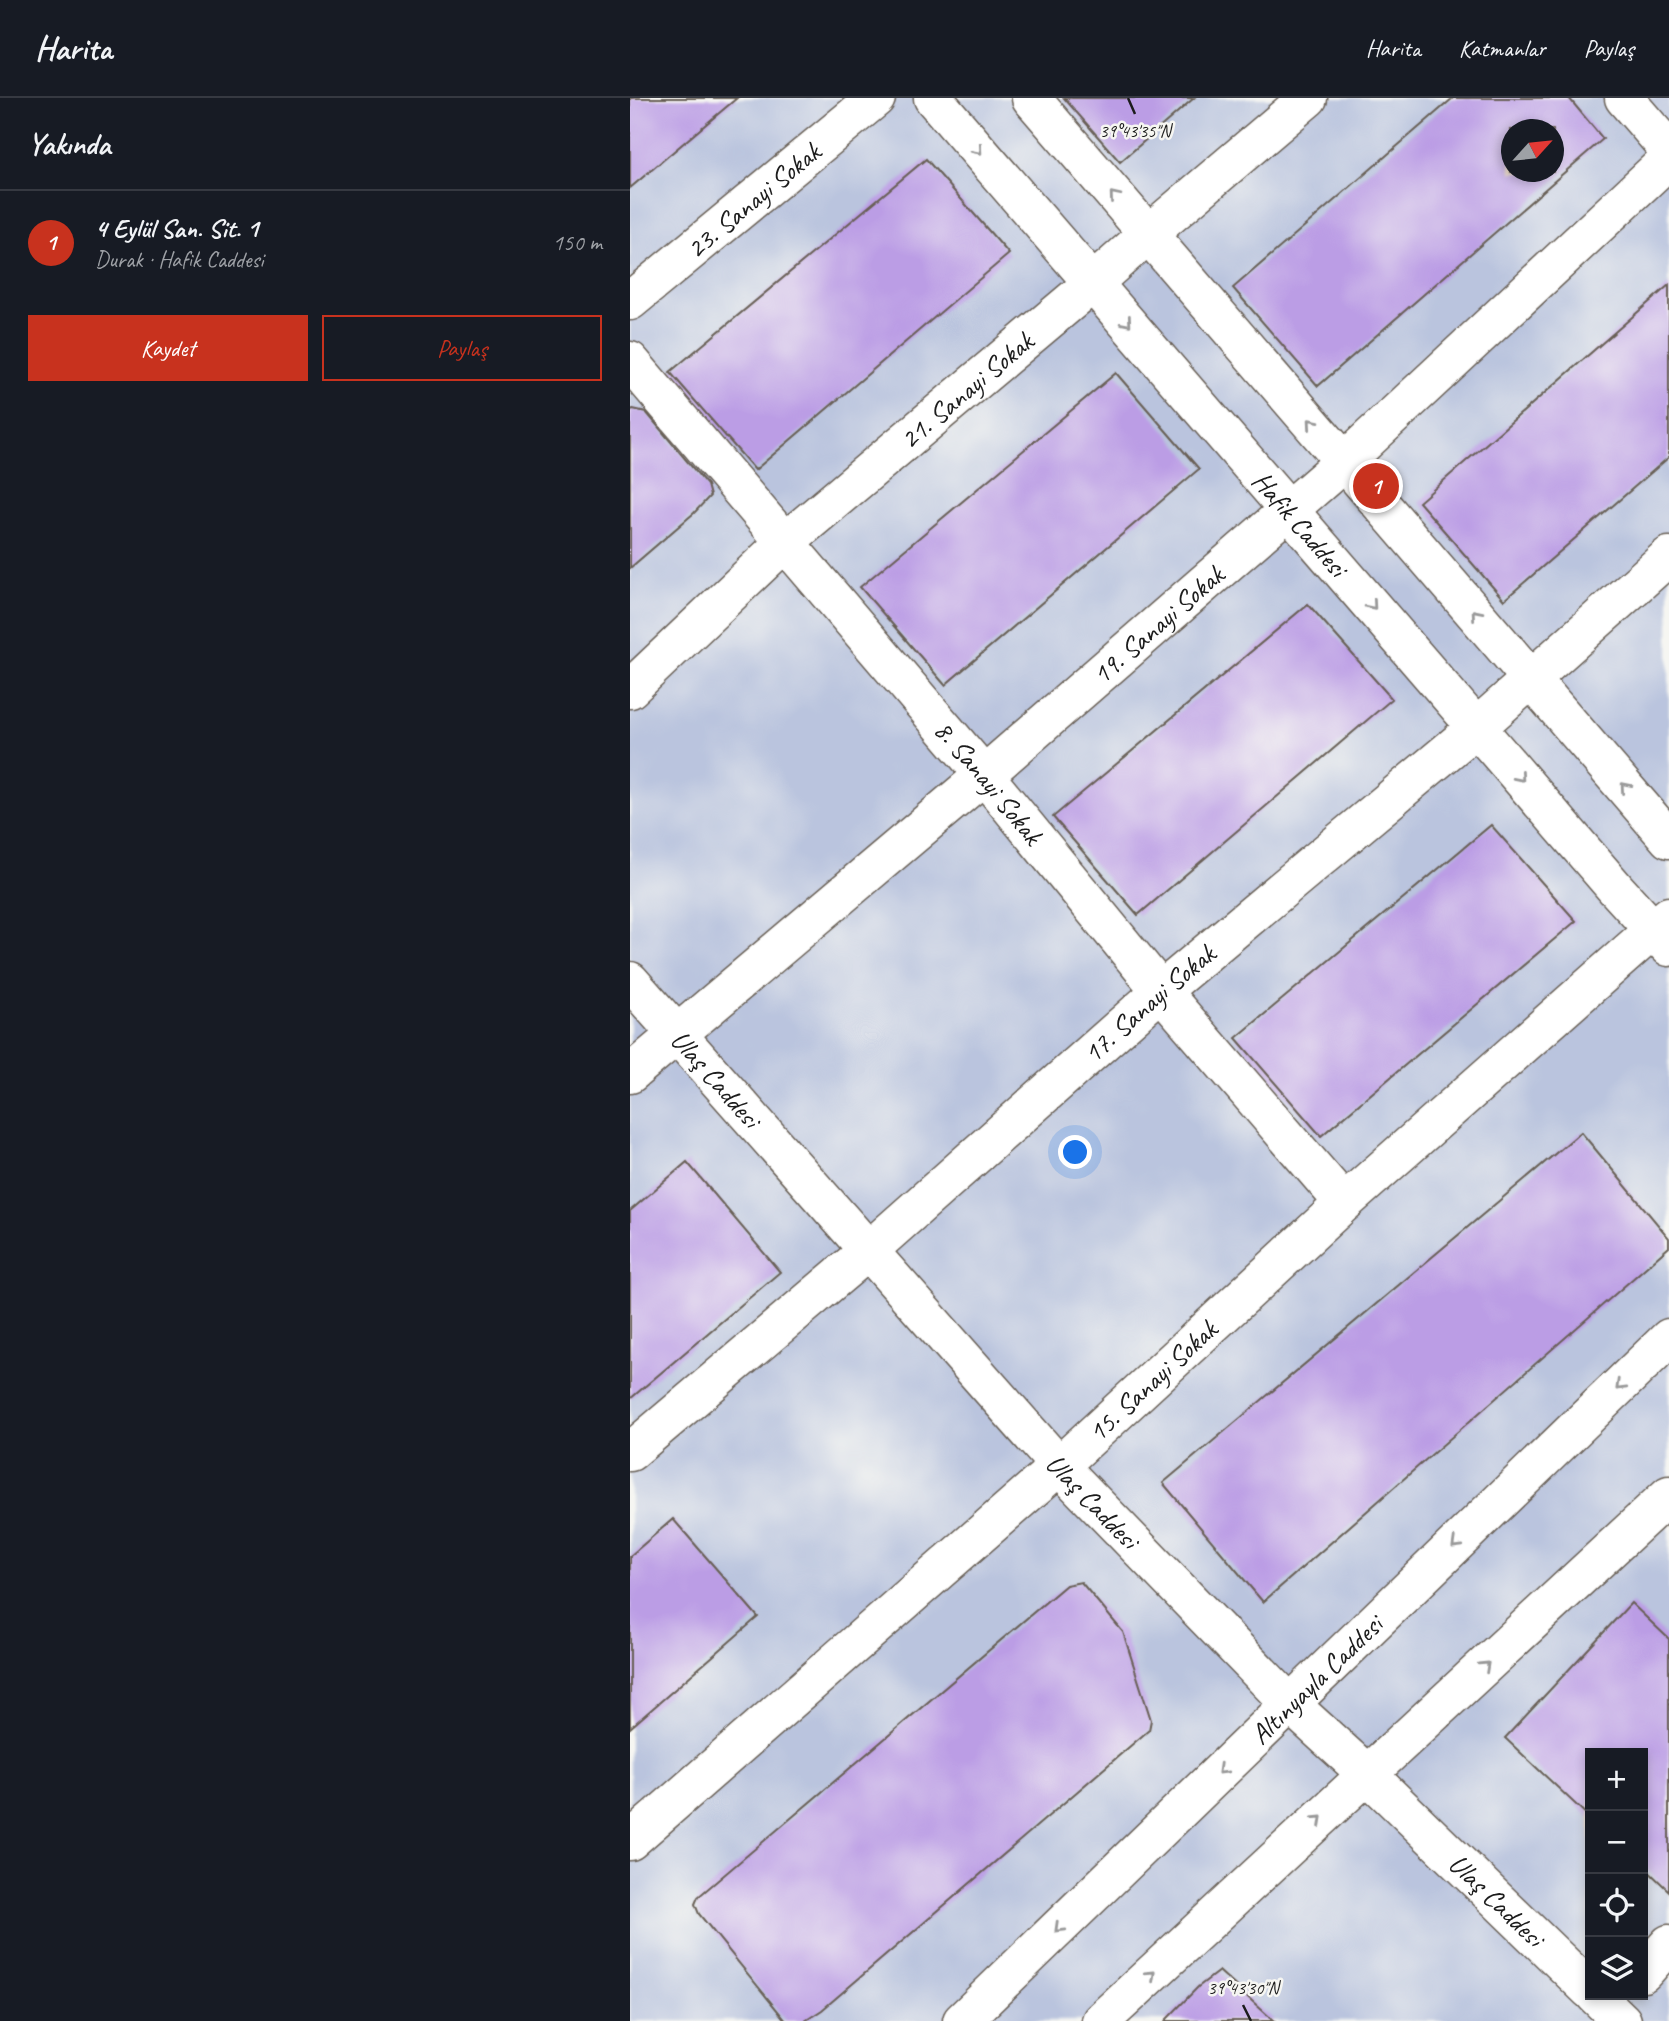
<!DOCTYPE html>
<html lang="tr">
<head>
<meta charset="utf-8">
<style>
  :root { --surface:#171b24; --page:#20242c; --text:#f1f3f6; --muted:#9ea1a6; --line:#363941; --accent:#c8321e }
  body { margin:0; font-family:Caveat,sans-serif; background:var(--page); color:var(--text) }
  .controls { position:absolute; right:21px; bottom:21px; display:grid; overflow:hidden; border-radius:0px; box-shadow:0 4px 10px #0003 }
  .controls button { width:63px; height:63px; display:grid; place-items:center; padding:0; border:0; border-bottom:2px solid var(--line); background:var(--surface); color:var(--text); font:35px sans-serif }
  .compass { position:absolute; left:871px; top:21px; width:63px; height:63px; border-radius:50%; background:var(--surface); box-shadow:0 4px 10px #0003; rotate:63deg }
  .you { position:absolute; left:446px; top:1055px; width:24px; height:24px; margin:-18px; border:5px solid #fff; border-radius:50%; background:#1a73e8; box-shadow:0 0 0 10px #1a73e833 }
  .badge { display:grid; place-items:center; width:46px; height:46px; border-radius:50%; background:var(--accent); color:#fff; font-size:23px; font-weight:700 }
  .pin { position:absolute; translate:-50% -50%; border:4px solid #fff; box-shadow:0 2px 7px #0006 }
  .list { margin:0; padding:0; list-style:none }
  h2 { display:flex; justify-content:space-between; align-items:center; height:91px; margin:0; padding:0 28px; font-size:30px }
  h2 small { font-size:23px; font-weight:400; color:var(--muted) }
  .list li { display:grid; grid-template-columns:46px 1fr auto; gap:21px; align-items:center; box-sizing:border-box; height:105px; padding:0 28px; border-top:2px solid var(--line) }
  .list b { display:block; font-size:26px; white-space:nowrap }
  .list p { margin:0; font-size:23px; white-space:nowrap; color:var(--muted) }
  .list em { font-size:23px; font-style:normal; color:var(--muted) }
  .actions { display:flex; gap:14px; padding:21px 28px }
  .actions a { flex:1; padding:16px 0; border:2px solid var(--accent); border-radius:0px; text-align:center; font-size:24px; color:var(--accent) }
  .actions .main { background:var(--accent); color:#fff }
  .icon { flex:none; width:38px; height:38px; fill:none; stroke:currentColor; stroke-width:2; stroke-linecap:round; stroke-linejoin:round }
  .map { position:relative; flex:none; width:1039px; height:1923px; overflow:hidden }
  header { display:flex; align-items:center; gap:42px; box-sizing:border-box; height:98px; padding:0 35px; background:var(--surface); border-bottom:2px solid var(--line) }
  header strong { font-size:33px }
  nav { display:flex; gap:38px; margin-inline-start:auto; font-size:24px }
  main { display:flex }
  aside { flex:1; background:var(--surface) }
  .map>svg:first-child { display:block }
  .industrial { fill:#bac4de; fill-rule:evenodd }
  .building { fill:#bb9de5; fill-rule:evenodd }
  .lines { fill:none; stroke-linecap:round; stroke-linejoin:round }
  .minor-casing { stroke:#675e54; stroke-width:41 }
  .minor { stroke:#fff; stroke-width:38 }
  .oneway { stroke:#999 }
  .ticks { fill:none; stroke:#1c1c1c; stroke-width:2.5 }
  .labels { text-anchor:middle; stroke-width:5; stroke-linejoin:round; paint-order:stroke }
  .street-label { font-size:28px; fill:#1c1c1c; stroke:#f6f6f2 }
  .ticks-label { font-size:18px; text-anchor:middle; fill:#1c1c1c; stroke:#f6f6f2; stroke-width:5; stroke-linejoin:round; paint-order:stroke }
</style>
</head>
<body>
<header>
<strong>Harita</strong>
<nav><a>Harita</a><a>Katmanlar</a><a>Paylaş</a></nav>
</header>
<main>
<aside>
<h2>Yakında<small></small></h2>
<ul class="list">
<li><span class="badge">1</span><div><b>4 Eylül San. Sit. 1</b><p>Durak · Hafik Caddesi</p></div><em>150 m</em></li>
</ul>
<div class="actions"><a class="main">Kaydet</a><a>Paylaş</a></div>
</aside>
<div class="map">
<svg width="1039" height="1923" viewBox="0 0 1039 1923">
  <rect width="100%" height="100%" fill="#f6f6f2"/>
  <filter id="ink" filterUnits="userSpaceOnUse"><feTurbulence type="fractalNoise" baseFrequency=".0143" numOctaves="2"/><feDisplacementMap in="SourceGraphic" scale="14" xChannelSelector="R" yChannelSelector="G"/><feConvolveMatrix kernelMatrix="1 2 1 2 8 2 1 2 1" color-interpolation-filters="sRGB"/></filter>
  <filter id="wash" filterUnits="userSpaceOnUse"><feTurbulence type="fractalNoise" baseFrequency=".00686" numOctaves="4" result="noise"/><feDisplacementMap in="SourceGraphic" scale="28" xChannelSelector="R" yChannelSelector="G"/><feGaussianBlur stdDeviation="1.57" result="paint"/><feColorMatrix in="noise" values="0 0 0 0 0 0 0 0 0 0 0 0 0 0 0 0 0 1.4 0 .05"/><feComposite in="paint" operator="in"/></filter>
  <g filter="url(#wash)">
    <rect width="100%" height="100%" fill="#f3d9bc"/>
    <path class="industrial" d="M0 0H1039V1923H0ZM881 32H923V74H881ZM960 1655H1013V1897H960Z"/>
    <g id="blocks">
      <g class="building">
        <path d="M0 0H107L0 90Z"/>
        <path d="M434 0H564L490 64Z"/>
        <path d="M823 0H939L973 41 688 288 603 190ZM881 32H923V74H881Z"/>
        <path d="M296 61 379 156 125 372 40 274Z"/>
        <path d="M1039 187V359L874 502 789 404Z"/>
        <path d="M486 275 569 371 315 587 230 489Z"/>
        <path d="M3 311 16 314 77 387 80 398 64 415 0 470V313Z"/>
        <path d="M678 506 762 601 508 817 423 719Z"/>
        <path d="M861 727 946 823 691 1038 606 940Z"/>
        <path d="M951 1034 1039 1140V1149L633 1504 533 1385Z"/>
        <path d="M57 1064 150 1174 0 1301V1113Z"/>
        <path d="M43 1421 128 1519 0 1630V1458Z"/>
        <path d="M451 1484 493 1534 521 1622 519 1632 192 1912 175 1923H156L69 1816 65 1806 68 1799 436 1487Z"/>
        <path d="M1001 1505 1039 1541V1793L1013 1768V1655H960V1720L875 1640Z"/>
        <path d="M589 1873 644 1923H535L568 1889Z"/>
      </g>
    </g>
  </g>
  <g filter="url(#ink)">
    <use href="#blocks" fill-opacity="0" stroke="#675e54" stroke-width="2"/>
    <g class="lines">
      <defs>
        <g id="minor">
          <path id="s1" d="M303 0 986 791 1039 849"/>
          <path d="M401 0 1039 741"/>
          <path d="M994 0 1039 52"/>
          <path id="s2" d="M0 203 246 0"/>
          <path id="s3" d="M0 263 354 677 531 893 714 1105"/>
          <path id="s4" d="M0 591 155 444 463 185 517 137 678 0"/>
          <path id="s5" d="M0 883 429 1368 660 1606 737 1676 960 1892"/>
          <path id="s6" d="M0 976 354 677 715 363 1039 61"/>
          <path id="s7" d="M0 1354 238 1153 531 893 847 629 1039 458"/>
          <path id="s8" d="M0 1743 429 1368 714 1105 1039 818"/>
          <path d="M1013 1875 1039 1846"/>
          <path d="M965 1897 992 1923"/>
          <path id="s9" d="M332 1923 1039 1240"/>
          <path d="M471 1923 1039 1397"/>
        </g>
      </defs>
      <use href="#minor" class="minor-casing"/>
      <use href="#minor" class="minor"/>
    </g>
    <defs><path id="oneway-chevron" d="M-2-3.5L2.5 0L-2 3.5" fill="none" stroke-width="1.6" stroke-linecap="round" stroke-linejoin="round" transform="scale(1.75)"/></defs>
    <g class="oneway">
      <use href="#oneway-chevron" transform="translate(348 52) rotate(49)"/>
      <use href="#oneway-chevron" transform="translate(484 98) rotate(-130)"/>
      <use href="#oneway-chevron" transform="translate(497 224) rotate(49)"/>
      <use href="#oneway-chevron" transform="translate(682 325) rotate(-131)"/>
      <use href="#oneway-chevron" transform="translate(742 507) rotate(49)"/>
      <use href="#oneway-chevron" transform="translate(846 516) rotate(-131)"/>
      <use href="#oneway-chevron" transform="translate(890 679) rotate(49)"/>
      <use href="#oneway-chevron" transform="translate(995 689) rotate(-131)"/>
      <use href="#oneway-chevron" transform="translate(990 1288) rotate(136)"/>
      <use href="#oneway-chevron" transform="translate(826 1446) rotate(136)"/>
      <use href="#oneway-chevron" transform="translate(855 1568) rotate(-43)"/>
      <use href="#oneway-chevron" transform="translate(592 1672) rotate(136)"/>
      <use href="#oneway-chevron" transform="translate(688 1722) rotate(-43)"/>
      <use href="#oneway-chevron" transform="translate(429 1830) rotate(136)"/>
      <use href="#oneway-chevron" transform="translate(521 1877) rotate(-43)"/>
    </g>
  </g>
  <path class="ticks" d="M498 0 505 16M613 1907 621 1923"/>
  <g class="labels">
    <g class="street-label">
      <text dy="10" stroke="none"><textPath href="#s2" startOffset="159">23. Sanayi Sokak</textPath></text>
      <text dy="10" stroke="none"><textPath href="#s4" startOffset="450">21. Sanayi Sokak</textPath></text>
      <text dy="10" stroke="none"><textPath href="#s1" startOffset="562">Hafik Caddesi</textPath></text>
      <text dy="10" stroke="none"><textPath href="#s6" startOffset="693">19. Sanayi Sokak</textPath></text>
      <text dy="10" stroke="none"><textPath href="#s3" startOffset="553">8. Sanayi Sokak</textPath></text>
      <text dy="10" stroke="none"><textPath href="#s7" startOffset="686">17. Sanayi Sokak</textPath></text>
      <text dy="10" stroke="none"><textPath href="#s5" startOffset="130">Ulaş Caddesi</textPath></text>
      <text dy="10" stroke="none"><textPath href="#s8" startOffset="696">15. Sanayi Sokak</textPath></text>
      <text dy="10" stroke="none"><textPath href="#s5" startOffset="696">Ulaş Caddesi</textPath></text>
      <text dy="10" stroke="none"><textPath href="#s9" startOffset="492">Altınyayla Caddesi</textPath></text>
      <text dy="10" stroke="none"><textPath href="#s5" startOffset="1264">Ulaş Caddesi</textPath></text>
    </g>
  </g>
  <g class="ticks-label">
    <text x="505" y="39">39°43'35"N</text>
    <text x="613" y="1896">39°43'30"N</text>
  </g>
</svg>
<div class="controls">
<button>+</button>
<button>−</button>
<button><svg class="icon" aria-label="locate" viewBox="0 0 24 24"><circle cx="12" cy="12" r="6"/><path d="M12 2v4M12 18v4M2 12h4M18 12h4"/></svg></button>
<button><svg class="icon" aria-label="layers" viewBox="0 0 24 24"><path d="M12 4l9 5-9 5-9-5zM3 14l9 5 9-5"/></svg></button>
</div>
<svg class="compass" viewBox="-18 -18 36 36"><path d="M0-13l5 13h-10z" fill="#e53935"/><path d="M0 13l5-13h-10z" fill="#9ea1a6"/></svg>
<div class="you"></div>
<div class="pin badge" style="left:746px;top:388px">1</div>
</div>
</main>
</body>
</html>
